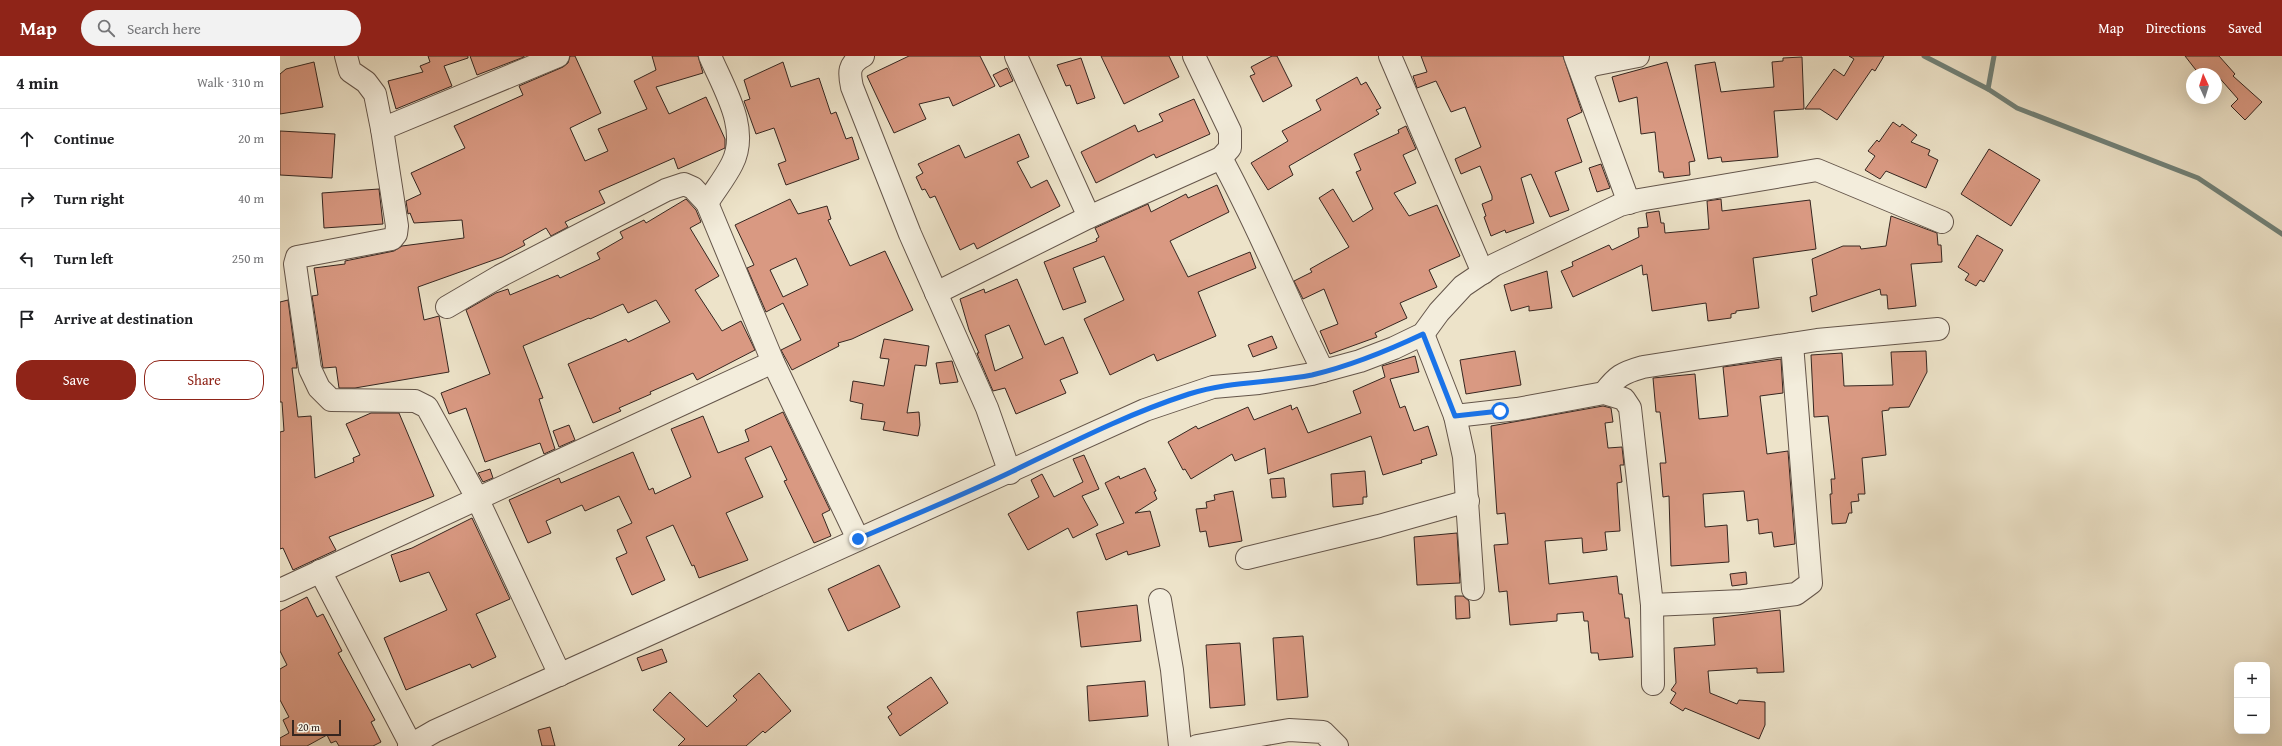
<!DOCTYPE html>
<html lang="en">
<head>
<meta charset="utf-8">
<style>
  :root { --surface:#fff; --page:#f2f2f2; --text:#202124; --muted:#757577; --line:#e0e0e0; --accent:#8f2418 }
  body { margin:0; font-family:"Gentium Book Plus",serif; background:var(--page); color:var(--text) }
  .controls { position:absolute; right:12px; bottom:12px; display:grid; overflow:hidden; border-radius:8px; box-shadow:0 4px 16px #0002 }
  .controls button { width:36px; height:36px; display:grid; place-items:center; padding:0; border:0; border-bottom:1px solid var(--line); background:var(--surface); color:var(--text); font:20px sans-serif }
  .compass { position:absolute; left:1906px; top:12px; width:36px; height:36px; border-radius:50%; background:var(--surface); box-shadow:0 4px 16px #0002; rotate:356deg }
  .scale { position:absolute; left:12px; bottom:10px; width:49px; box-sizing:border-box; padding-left:4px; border:2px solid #362620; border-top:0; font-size:11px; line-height:14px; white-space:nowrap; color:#362620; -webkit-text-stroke:3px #f3eddc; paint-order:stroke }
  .stop { position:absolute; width:12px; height:12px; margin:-9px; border:3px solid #1a73e8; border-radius:50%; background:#fff }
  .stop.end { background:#1a73e8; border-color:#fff; box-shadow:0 1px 4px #0008 }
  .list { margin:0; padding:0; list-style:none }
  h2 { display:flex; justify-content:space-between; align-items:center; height:52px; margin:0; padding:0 16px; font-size:17px }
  h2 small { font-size:13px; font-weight:400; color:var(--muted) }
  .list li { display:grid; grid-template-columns:26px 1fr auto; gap:12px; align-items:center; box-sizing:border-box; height:60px; padding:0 16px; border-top:1px solid var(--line) }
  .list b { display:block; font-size:15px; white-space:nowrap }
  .list em { font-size:13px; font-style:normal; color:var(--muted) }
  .actions { display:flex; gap:8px; padding:12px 16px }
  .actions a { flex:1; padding:9px 0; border:1px solid var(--accent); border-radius:16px; text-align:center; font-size:14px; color:var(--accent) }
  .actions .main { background:var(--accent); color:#fff }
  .icon { flex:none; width:22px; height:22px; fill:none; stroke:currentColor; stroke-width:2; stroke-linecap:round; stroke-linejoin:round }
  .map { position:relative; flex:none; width:2002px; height:690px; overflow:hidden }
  header { display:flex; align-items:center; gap:24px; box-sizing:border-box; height:56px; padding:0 20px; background:var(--accent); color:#fff }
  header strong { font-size:19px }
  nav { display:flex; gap:22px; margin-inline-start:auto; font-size:14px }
  .search { width:280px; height:36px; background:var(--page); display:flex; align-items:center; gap:10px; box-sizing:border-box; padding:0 14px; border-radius:22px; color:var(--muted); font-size:15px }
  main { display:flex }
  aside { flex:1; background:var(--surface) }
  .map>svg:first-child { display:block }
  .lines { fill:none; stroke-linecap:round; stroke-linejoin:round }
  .stream { stroke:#718178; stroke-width:5 }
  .building { fill:#d99982; stroke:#362620; fill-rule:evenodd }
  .minor-casing { stroke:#64554a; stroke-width:24 }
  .minor { stroke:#f3eddc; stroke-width:22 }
  .route { stroke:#1a73e8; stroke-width:5 }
</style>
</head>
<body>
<header>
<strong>Map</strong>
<div class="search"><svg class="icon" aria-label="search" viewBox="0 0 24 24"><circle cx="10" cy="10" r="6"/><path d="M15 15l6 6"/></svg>Search here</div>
<nav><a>Map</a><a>Directions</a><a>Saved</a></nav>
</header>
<main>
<aside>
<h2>4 min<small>Walk · 310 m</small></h2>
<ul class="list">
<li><svg class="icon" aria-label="ahead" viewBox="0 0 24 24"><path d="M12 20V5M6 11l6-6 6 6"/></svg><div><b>Continue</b></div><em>20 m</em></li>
<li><svg class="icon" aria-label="right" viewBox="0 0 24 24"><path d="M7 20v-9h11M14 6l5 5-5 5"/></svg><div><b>Turn right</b></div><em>40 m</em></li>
<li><svg class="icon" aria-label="left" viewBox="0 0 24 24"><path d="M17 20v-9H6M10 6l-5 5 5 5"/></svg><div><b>Turn left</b></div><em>250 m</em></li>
<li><svg class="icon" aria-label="arrive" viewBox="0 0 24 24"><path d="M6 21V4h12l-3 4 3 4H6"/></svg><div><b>Arrive at destination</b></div></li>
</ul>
<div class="actions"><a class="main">Save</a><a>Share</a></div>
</aside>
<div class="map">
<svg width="2002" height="690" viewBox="0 0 2002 690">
  <rect width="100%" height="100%" fill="#ede3c9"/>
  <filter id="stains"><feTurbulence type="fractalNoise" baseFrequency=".005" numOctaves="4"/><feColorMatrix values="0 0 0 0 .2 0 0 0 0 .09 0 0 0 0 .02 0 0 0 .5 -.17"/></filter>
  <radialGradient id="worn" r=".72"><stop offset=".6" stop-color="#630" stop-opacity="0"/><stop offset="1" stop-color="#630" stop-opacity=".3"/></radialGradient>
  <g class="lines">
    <g class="stream">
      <path d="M1644 0 1708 33 1737 52 1918 122 2002 178"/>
      <path d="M1708 33 1714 0"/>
    </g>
  </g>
  <g class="building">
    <path d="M148 0H188V2L164 10 172 30 116 53 108 25 143 16 140 10 150 6Z"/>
    <path d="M190 0H244V1L197 19Z"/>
    <path d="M290 0H295L321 57 290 72 305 105 328 95 318 73 367 53 354 25 376 14 372 0H418L423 17 376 31 389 58 426 41 445 83V92L398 113 394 102 319 135 325 147 285 166 288 171 271 180 266 172 243 185 245 189 222 201 138 231 144 264 159 260 169 316 75 332H59L56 311 43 312 32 240 38 239 34 212 65 208V205L114 195 122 190 184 182 182 164 134 167 130 157 128 158 126 145 141 138 131 117 185 92 174 70 243 39 239 30 283 11 288 7Z"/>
    <path d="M629 0H700L715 30 673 50 669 41 639 48 646 63 614 77 587 20Z"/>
    <path d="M821 0H889L899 21 844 48Z"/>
    <path d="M992 0H997L1012 30 983 46 970 20 975 18 971 11Z"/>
    <path d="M1141 0H1283L1302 56 1287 63 1302 106 1275 116 1289 154 1270 161 1251 118 1241 122 1254 167 1226 177 1225 174 1211 180 1204 161 1206 160 1202 148 1212 144V140L1200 110 1181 118 1175 103 1201 91 1185 51 1171 56 1156 25 1137 32 1133 20 1147 16Z"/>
    <path d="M1569 0H1604L1595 15 1592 13 1557 64 1540 53H1525L1554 13 1564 20 1574 3Z"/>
    <path d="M1905 0H1939L1955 18 1953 20 1982 46 1965 64 1951 50 1958 43 1936 18H1919Z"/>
    <path d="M1522 1 1524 53 1494 55 1498 101 1442 106 1441 101 1428 103 1415 9 1435 6 1441 36 1459 34 1494 31 1492 6 1503 5V2Z"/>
    <path d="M801 2 815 42 797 48 790 29 786 30 777 9Z"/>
    <path d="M34 6 43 51 0 58V18L6 13Z"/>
    <path d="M503 6 511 31 539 22 551 58 556 56 566 83 572 81 579 103 506 129 498 108 506 105 494 72 476 78 464 45 470 43 464 24Z"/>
    <path d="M1387 6 1415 105 1409 106 1410 119 1384 122 1383 116H1379L1375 76 1361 78 1357 41 1339 46 1332 21Z"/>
    <path d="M727 12 733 25 720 31 713 19Z"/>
    <path d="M1077 21 1081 29 1086 26 1101 52 1096 54 1099 58 1009 110 1013 119 988 134 971 107 1008 85 1002 75 1041 54 1036 44Z"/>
    <path d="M914 43 930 78 876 102 874 98 816 127 801 96 855 69 858 76 883 65 879 58Z"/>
    <path d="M1613 66 1620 71 1622 68 1637 79 1631 86 1650 94 1648 99 1658 104 1646 132 1606 115 1600 123 1585 114 1595 100 1588 95 1597 84 1599 86Z"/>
    <path d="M1126 70 1136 93 1123 99 1136 127 1114 137 1129 160 1157 149 1180 200 1149 214 1157 231 1120 247 1127 262 1095 277 1097 281 1050 298 1040 275 1058 268 1044 233 1023 243 1014 225 1032 216 1030 213 1069 191 1039 142 1053 133 1073 166 1093 153 1076 116 1081 114 1074 98 1119 77 1118 74Z"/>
    <path d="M0 75 55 78 52 122 0 119Z"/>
    <path d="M739 78 749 101 737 106 751 132 767 124 780 150 697 193 694 187 680 194 655 140 650 142 645 133 642 134 636 121 643 117 638 108 679 89 685 102Z"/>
    <path d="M1709 93 1760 124 1731 170 1681 138Z"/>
    <path d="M1321 108 1330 132 1317 136 1309 112Z"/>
    <path d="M937 129 949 156 890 185 908 221 970 196 976 212 918 236 936 280 877 305 874 298 830 319 804 263 844 244 824 200 793 212 806 246 783 254 764 206 817 185 816 183 819 181 815 172 868 148 871 156 906 138 908 142Z"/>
    <path d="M99 133 103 168 44 172 42 137Z"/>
    <path d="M406 143 416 154 421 166 410 172 439 220 415 234 442 275 461 265 475 294 417 324 413 317 370 336 371 338 339 352 341 355 313 367 288 308 346 283 348 286 390 266 376 244 348 257 343 248 310 263 309 262 243 290 263 342 259 343 275 393 264 398 260 387 205 406 186 352 169 358 161 337 210 318 186 254 216 237 228 233 230 239 278 219 280 222 320 203 317 197 343 182 340 176 364 164 366 167Z"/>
    <path d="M510 143 518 158 547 150 551 163 548 164 570 210 605 195 633 254 572 283 558 287 559 290 512 314 501 294 521 284 503 247 486 256 467 212 474 209 455 169ZM516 202 528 229 503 241 490 214Z"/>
    <path d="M1441 143 1442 155 1530 144 1536 193 1473 202 1479 252 1456 255V257L1451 258V262L1428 265 1426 247 1372 255 1367 218 1363 219 1362 209 1293 241 1281 215 1293 210 1292 206 1329 189 1332 194 1359 181 1358 172 1368 171 1366 157 1379 155 1381 167H1384L1385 177 1429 173 1427 145Z"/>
    <path d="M1611 160 1657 177 1658 189H1661L1662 206 1631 208 1636 250 1608 253 1607 239H1601L1600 233 1532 256 1530 241 1537 239 1532 203 1563 190H1580L1581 193 1606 190Z"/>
    <path d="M1697 179 1723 194 1704 226 1700 224 1696 230 1685 224 1689 218 1678 211Z"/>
    <path d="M1267 215 1272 252 1249 255V250L1231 255 1224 229Z"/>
    <path d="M737 223 765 289 783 281 798 317 780 324 786 337 736 358 725 332 713 335 698 300 697 297H699L689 274 680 243 704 233 705 237ZM729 269 743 302 715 315 705 279Z"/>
    <path d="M8 244 17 312H12L18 361 31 360 35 422 74 406 73 402 80 399 66 368 91 357H119L154 440 49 481 56 494 13 514 3 492 0 493V376L4 375 2 346H0V246Z"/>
    <path d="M992 280 997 292 973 301 968 289Z"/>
    <path d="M604 283 649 290 646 310 635 309 627 357 639 356 640 369 638 380 603 374 605 366 581 363 583 348 570 345 573 325 604 330 609 303 600 302Z"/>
    <path d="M1235 295 1241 329 1186 338 1180 304Z"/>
    <path d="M1646 295 1647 316 1629 351 1609 352V354L1602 355 1606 399 1582 402 1585 438H1578L1579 445 1571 446 1572 457H1569L1566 467 1552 468 1550 438H1552L1551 423H1555L1548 360 1534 361 1531 299 1562 297 1564 330 1613 329 1611 296Z"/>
    <path d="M1135 300 1139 316 1110 323 1120 352 1125 350 1134 375 1148 370 1157 399 1141 404 1142 407 1103 419 1091 380 988 418 985 392 955 405 952 398 911 423 905 413 903 414 888 386 916 370 918 373 968 351 974 364 1011 349 1012 354 1017 351 1028 377 1081 357 1073 335 1105 321 1102 310Z"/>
    <path d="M1501 303 1503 337 1480 340 1487 398 1508 395 1515 488 1494 491 1492 476 1479 478 1478 463 1467 465 1464 435 1423 438 1425 471 1447 469 1449 506 1391 510 1389 440 1383 441 1380 407H1386L1380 356H1376L1373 322 1415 318 1419 363 1448 360 1443 311Z"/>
    <path d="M672 305 678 326 660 328 656 307Z"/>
    <path d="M1323 350 1331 352 1333 366 1325 367 1328 392 1342 391 1344 409H1340L1342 426 1337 427 1340 475 1325 476 1327 494 1303 497 1302 482 1265 485 1269 528 1337 520 1339 538H1342L1345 562H1349L1353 601 1319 604 1318 597H1311L1308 565H1304L1303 556 1277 558V565L1230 569 1227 535 1219 536 1214 489 1228 488 1225 457 1217 458 1211 370Z"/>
    <path d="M503 356 550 454 542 458 551 480 534 487 504 425 507 424 491 390 465 402 483 441 446 457 468 504 419 522 414 509 412 510 393 469 366 481 385 524 352 539 336 502 347 497 337 474 352 467 339 440 305 455 302 449 266 465 271 477 248 487 229 444 279 422 281 427 353 396 369 434 373 432 375 438 411 421 391 373 423 360 438 397 469 385 465 374Z"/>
    <path d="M289 369 295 384 279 391 273 375Z"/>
    <path d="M804 399 819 433 802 440 818 469 793 482 788 472 748 494 728 458 759 441 751 424 762 418 774 441 803 426 793 403Z"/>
    <path d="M865 412 876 435 874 436 877 443 855 457 870 455 880 490 848 499 847 495 826 504 816 478 844 467 825 427 839 420 840 423Z"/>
    <path d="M210 413 213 422 203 426 198 417Z"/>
    <path d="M1085 415 1087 441H1083V448L1053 451 1051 418Z"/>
    <path d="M1004 422 1006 441 992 442 990 423Z"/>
    <path d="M953 435 962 485 929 491 926 475 920 476 916 453 927 452 926 446 935 444 934 439Z"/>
    <path d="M192 462 230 543 196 558 216 601 192 612 190 608 126 634 104 582 167 554 149 516 120 526 111 499 132 492Z"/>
    <path d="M1177 477 1180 527 1137 529 1134 481Z"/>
    <path d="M599 509 620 551 568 575 548 533Z"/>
    <path d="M1466 516 1467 528 1452 530 1450 518Z"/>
    <path d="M1175 540H1183L1189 545 1190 562 1176 563Z"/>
    <path d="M27 541 37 561 43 558 62 595 58 597 95 664 91 666 101 686 93 690H59L56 685 51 687 47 679 27 690H0V682L9 677 3 664 9 661 0 644V613L7 609 0 595V555Z"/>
    <path d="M857 549 861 585 801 591 797 556Z"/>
    <path d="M1500 554 1504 616 1477 617V612L1428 615 1430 637 1457 648 1459 644 1485 646V669L1479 683 1405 652 1403 655 1390 647 1396 637 1391 634 1396 627 1394 592 1435 589 1433 562Z"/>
    <path d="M1023 580 1028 641 997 644 993 582Z"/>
    <path d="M960 587 965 649 930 652 926 589Z"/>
    <path d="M382 593 387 606 362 615 357 602Z"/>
    <path d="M479 617 511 655 485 677 483 675 466 690H398L405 683 373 654 390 636 427 671 457 644 453 640Z"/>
    <path d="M651 621 668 647 620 680 608 661 612 658 607 651Z"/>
    <path d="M865 625 868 660 809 665 807 630Z"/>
    <path d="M270 671 275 690H262L258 674Z"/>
  </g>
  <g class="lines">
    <defs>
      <g id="minor">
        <path d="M66 0 70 15 86 26 95 38 102 73 117 170 116 178 112 183 17 201 15 208 30 313 39 332 51 344 135 345 147 351 197 442 280 619"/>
        <path d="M583 0C568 8 569 17 572 31L630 178 707 352 730 417"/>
        <path d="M736 0 809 161"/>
        <path d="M1110 0 1203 217"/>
        <path d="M1295 0 1349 147"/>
        <path d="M1302 17 1312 9 1358 0"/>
        <path d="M102 73 278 0"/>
        <path d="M941 102C979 171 1008 245 1043 315"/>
        <path d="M427 147C435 134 445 122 452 108 470 73 444 33 430 0"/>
        <path d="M656 237 809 161 941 102 950 92V75L914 0"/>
        <path d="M167 251 220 220 386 134 404 128 413 132 427 147 493 306 578 483"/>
        <path d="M1143 278 1175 360 1184 401 1193 533"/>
        <path d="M1324 337C1337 320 1342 317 1363 311L1537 284 1658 273"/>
        <path d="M1175 360 1237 353 1324 337 1344 343 1350 352 1372 549 1373 628"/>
        <path d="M967 502 1099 470 1188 445"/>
        <path d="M40 515 131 689"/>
        <path d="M0 534 493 306"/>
        <path d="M880 544 892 614 900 690"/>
        <path d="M1372 549 1462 545 1516 538 1531 527 1512 288"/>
        <path d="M129 690 155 675 865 354 933 331 979 327 1032 318 1080 305 1114 292 1143 278 1159 256 1183 230 1214 209 1340 149 1359 144 1537 114 1662 166"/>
        <path d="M917 690 1009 674 1043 676 1057 690"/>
      </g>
    </defs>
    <use href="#minor" class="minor-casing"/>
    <use href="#minor" class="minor"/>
  </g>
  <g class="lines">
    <path class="route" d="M578 483C629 461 681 440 731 416 789 388 847 358 909 338 949 325 991 327 1032 319 1070 310 1107 295 1143 278L1175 360 1220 355"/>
  </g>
  <rect width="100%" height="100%" filter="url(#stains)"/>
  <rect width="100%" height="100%" fill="url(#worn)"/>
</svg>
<div class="controls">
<button>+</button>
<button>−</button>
</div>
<svg class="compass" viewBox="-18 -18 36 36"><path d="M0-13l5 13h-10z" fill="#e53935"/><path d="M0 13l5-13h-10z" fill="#757577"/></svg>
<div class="scale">20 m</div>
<div class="stop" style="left:1220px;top:355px"></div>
<div class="stop end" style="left:578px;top:483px"></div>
</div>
</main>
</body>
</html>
